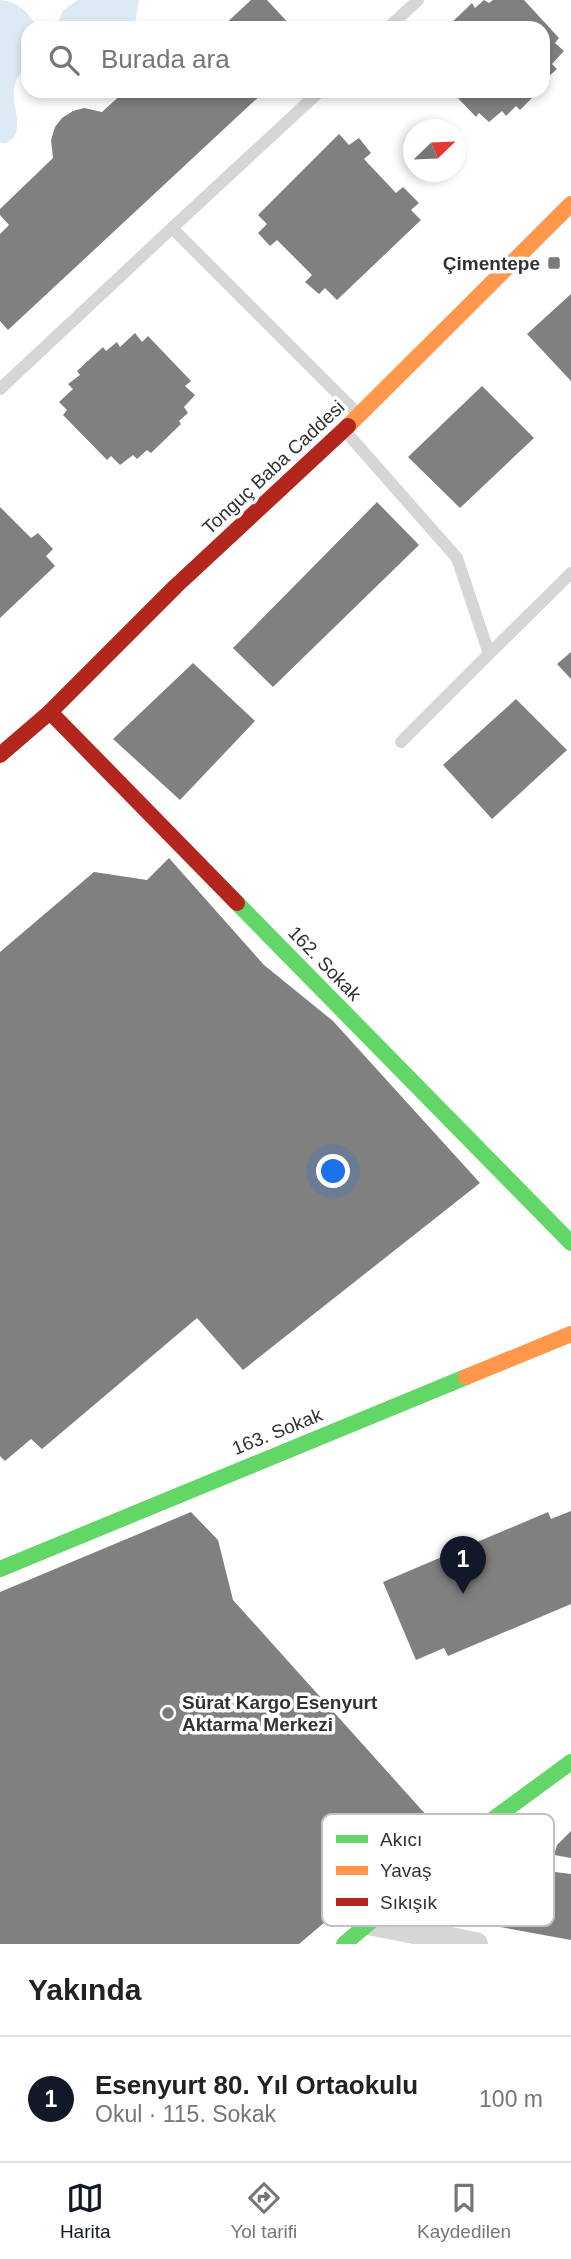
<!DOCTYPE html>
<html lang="tr">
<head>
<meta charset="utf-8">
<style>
  :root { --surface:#fff; --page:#f6f6f6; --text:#222; --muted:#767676; --line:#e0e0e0; --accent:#111827 }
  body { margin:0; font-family:Arial,sans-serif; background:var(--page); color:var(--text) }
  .compass { position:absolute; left:403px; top:119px; width:63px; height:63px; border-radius:50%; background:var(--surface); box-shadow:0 4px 10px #0003; rotate:67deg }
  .you { position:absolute; left:334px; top:1172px; width:24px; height:24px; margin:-18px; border:5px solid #fff; border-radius:50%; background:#1a73e8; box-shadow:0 0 0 10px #1a73e833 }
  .badge { display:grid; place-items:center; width:46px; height:46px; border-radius:50%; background:var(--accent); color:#fff; font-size:23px; font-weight:700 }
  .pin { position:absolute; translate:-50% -58px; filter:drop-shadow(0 2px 4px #0008) }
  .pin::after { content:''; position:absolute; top:37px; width:24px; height:21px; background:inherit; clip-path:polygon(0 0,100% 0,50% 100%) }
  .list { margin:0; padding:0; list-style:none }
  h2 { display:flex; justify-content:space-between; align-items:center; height:91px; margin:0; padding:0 28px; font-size:30px }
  h2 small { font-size:23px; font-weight:400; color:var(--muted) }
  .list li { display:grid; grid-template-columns:46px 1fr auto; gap:21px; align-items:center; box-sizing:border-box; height:126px; padding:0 28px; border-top:2px solid var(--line) }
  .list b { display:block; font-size:26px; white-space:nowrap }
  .list p { margin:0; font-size:23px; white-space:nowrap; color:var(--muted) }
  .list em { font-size:23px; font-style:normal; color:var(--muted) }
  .icon { flex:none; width:38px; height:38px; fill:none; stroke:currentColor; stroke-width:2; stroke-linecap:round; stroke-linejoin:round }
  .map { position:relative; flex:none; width:571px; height:1944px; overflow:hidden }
  .search { position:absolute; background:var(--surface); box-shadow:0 4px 10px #0003; left:21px; right:21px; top:21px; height:77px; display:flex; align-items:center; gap:18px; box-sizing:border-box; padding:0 24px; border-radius:21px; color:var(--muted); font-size:26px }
  .sheet { height:217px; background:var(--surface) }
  nav { display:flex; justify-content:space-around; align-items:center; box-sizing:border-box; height:98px; border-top:2px solid var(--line); background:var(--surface); font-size:19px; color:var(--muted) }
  nav a { display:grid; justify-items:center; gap:4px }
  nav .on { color:var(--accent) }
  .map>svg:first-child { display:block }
  .water { fill:#dceaf3 }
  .building { fill:#808080 }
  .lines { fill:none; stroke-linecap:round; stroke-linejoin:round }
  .lane { stroke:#d6d6d6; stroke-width:12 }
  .street { stroke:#d6d6d6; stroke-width:24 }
  .fast { stroke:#63d668; stroke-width:16 }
  .slow { stroke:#ff974d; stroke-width:16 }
  .jam { stroke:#b3261e; stroke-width:16 }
  .poi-dot { fill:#7a7a7a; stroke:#fff; stroke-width:2.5 }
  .labels { text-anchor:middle; stroke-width:7; stroke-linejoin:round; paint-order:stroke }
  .poi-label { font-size:19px; font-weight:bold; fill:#323232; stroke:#fff; text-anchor:end }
  .street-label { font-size:19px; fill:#323232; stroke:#fff }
  .key { fill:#fff; stroke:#c2c2c2; stroke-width:2 }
  .key-label { font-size:19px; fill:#323232 }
</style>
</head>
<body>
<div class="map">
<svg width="571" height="1944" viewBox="0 0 571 1944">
  <rect width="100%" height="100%" fill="#fff"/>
  <g class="water">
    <path d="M0 0C17 1 30 13 37 28H28V65C25 70 20 74 17 78 7 100 24 119 14 138L6 143H0Z"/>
    <path d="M78 0H139L134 28H56L63 10Z"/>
  </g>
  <g class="building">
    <path d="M251 0H267L293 28H221Z"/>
    <path d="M484 0 489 3 493 0H524L559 38 555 43 564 51 552 64 557 69 547 78 550 81 543 87V28H446L472 3 475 8Z"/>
    <path d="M125 91H265L8 330 0 321V234L9 225 0 215V209L53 158 51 140 55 127 62 118 73 111 84 108 102 112Z"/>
    <path d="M451 91H539L520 110 516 106 506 116 502 111 489 122 479 113 476 117Z"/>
    <path d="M339 134 349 145 359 138 371 153 364 159 396 193 403 187 419 203 411 210 421 220 337 300 325 288 319 294 305 282 312 275 277 240 270 246 258 233 267 224 258 215Z"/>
    <path d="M571 294V381L527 334Z"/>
    <path d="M135 333 142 342 148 336 191 381 185 386 195 395 184 407 188 413 179 421 181 424 151 453 147 450 137 459 133 455 120 465 111 456 107 460 63 415 67 410 59 402 73 389 68 384 80 375 77 371 103 347 106 351 117 342 120 347Z"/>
    <path d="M482 386 534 438 460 508 408 457Z"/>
    <path d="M377 502 419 545 273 687 233 648Z"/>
    <path d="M0 507 31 538 38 533 53 549 46 556 55 566 0 618Z"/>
    <path d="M571 652V679L557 664Z"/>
    <path d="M193 663 255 721 180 800 113 739Z"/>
    <path d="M516 699 567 750 492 819 443 765Z"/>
    <path d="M169 858 264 965 333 1021 480 1183 243 1370 197 1318 42 1449 31 1439 5 1461 0 1456V952L94 872 147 880Z"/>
    <path d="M571 1511V1604L448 1656 444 1648 416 1660 383 1582 548 1512 551 1519Z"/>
    <path d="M191 1512 218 1540 233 1600 437 1827 299 1944H0V1592Z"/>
    <path d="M571 1831V1858L554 1855 557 1845Z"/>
    <path d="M534 1862 554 1865 547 1911 555 1872 571 1874V1940L473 1922 474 1913Z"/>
  </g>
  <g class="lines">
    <g class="lane">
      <path d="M388 28 418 0"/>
      <path d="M320 91 172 228 357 413"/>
      <path d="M0 389 172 228"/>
      <path d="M346 432 457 558 489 654 401 742"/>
      <path d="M489 654 571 573"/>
    </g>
    <path class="street" d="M368 1923 476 1944"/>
    <g class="fast">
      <path d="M237 903 571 1243"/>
      <path d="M0 1569 466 1377"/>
      <path d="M344 1944 477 1831 571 1762"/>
    </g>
    <g class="slow">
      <path d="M348 426 571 204"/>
      <path d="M466 1377 571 1334"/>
    </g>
    <g class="jam">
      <path d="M50 712 237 903"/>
      <path d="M0 755 50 712 176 586 348 426"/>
    </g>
  </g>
  <g class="poi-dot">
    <rect x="547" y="256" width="14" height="14" rx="3.5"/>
    <circle cx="168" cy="1713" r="7"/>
  </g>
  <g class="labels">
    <g class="poi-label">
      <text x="540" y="270">Çimentepe</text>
      <text x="182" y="1709" text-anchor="start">Sürat Kargo Esenyurt<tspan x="182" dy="22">Aktarma Merkezi</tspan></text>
    </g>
    <g class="street-label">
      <text transform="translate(273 467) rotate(-43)" y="7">Tonguç Baba Caddesi</text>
      <text transform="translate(325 963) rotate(46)" y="7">162. Sokak</text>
      <text transform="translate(277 1431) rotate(-22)" y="7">163. Sokak</text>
    </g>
  </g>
  <rect x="322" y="1814" width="232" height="112" rx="10" class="key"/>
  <rect x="336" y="1835" width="32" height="8" fill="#63d668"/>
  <rect x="336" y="1866" width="32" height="9" fill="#ff974d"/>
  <rect x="336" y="1898" width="32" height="8" fill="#b3261e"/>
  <g class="key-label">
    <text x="380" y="1846">Akıcı</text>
    <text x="380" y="1877">Yavaş</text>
    <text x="380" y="1909">Sıkışık</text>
  </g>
</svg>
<svg class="compass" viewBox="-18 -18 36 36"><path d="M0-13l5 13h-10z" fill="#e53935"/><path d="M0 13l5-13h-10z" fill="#767676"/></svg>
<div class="you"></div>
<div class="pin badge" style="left:463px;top:1594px">1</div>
<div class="search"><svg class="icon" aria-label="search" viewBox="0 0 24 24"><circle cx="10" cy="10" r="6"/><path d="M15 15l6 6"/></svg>Burada ara</div>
</div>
<section class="sheet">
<h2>Yakında<small></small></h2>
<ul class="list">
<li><span class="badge">1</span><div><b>Esenyurt 80. Yıl Ortaokulu</b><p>Okul · 115. Sokak</p></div><em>100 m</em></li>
</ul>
</section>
<nav>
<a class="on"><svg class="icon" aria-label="map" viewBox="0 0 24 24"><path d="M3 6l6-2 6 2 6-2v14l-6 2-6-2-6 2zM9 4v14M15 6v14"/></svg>Harita</a>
<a><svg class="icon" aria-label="directions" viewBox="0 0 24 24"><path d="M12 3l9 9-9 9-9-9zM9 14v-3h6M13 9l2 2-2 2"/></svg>Yol tarifi</a>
<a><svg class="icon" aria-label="saved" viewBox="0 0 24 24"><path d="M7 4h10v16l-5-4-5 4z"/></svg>Kaydedilen</a>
</nav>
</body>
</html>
